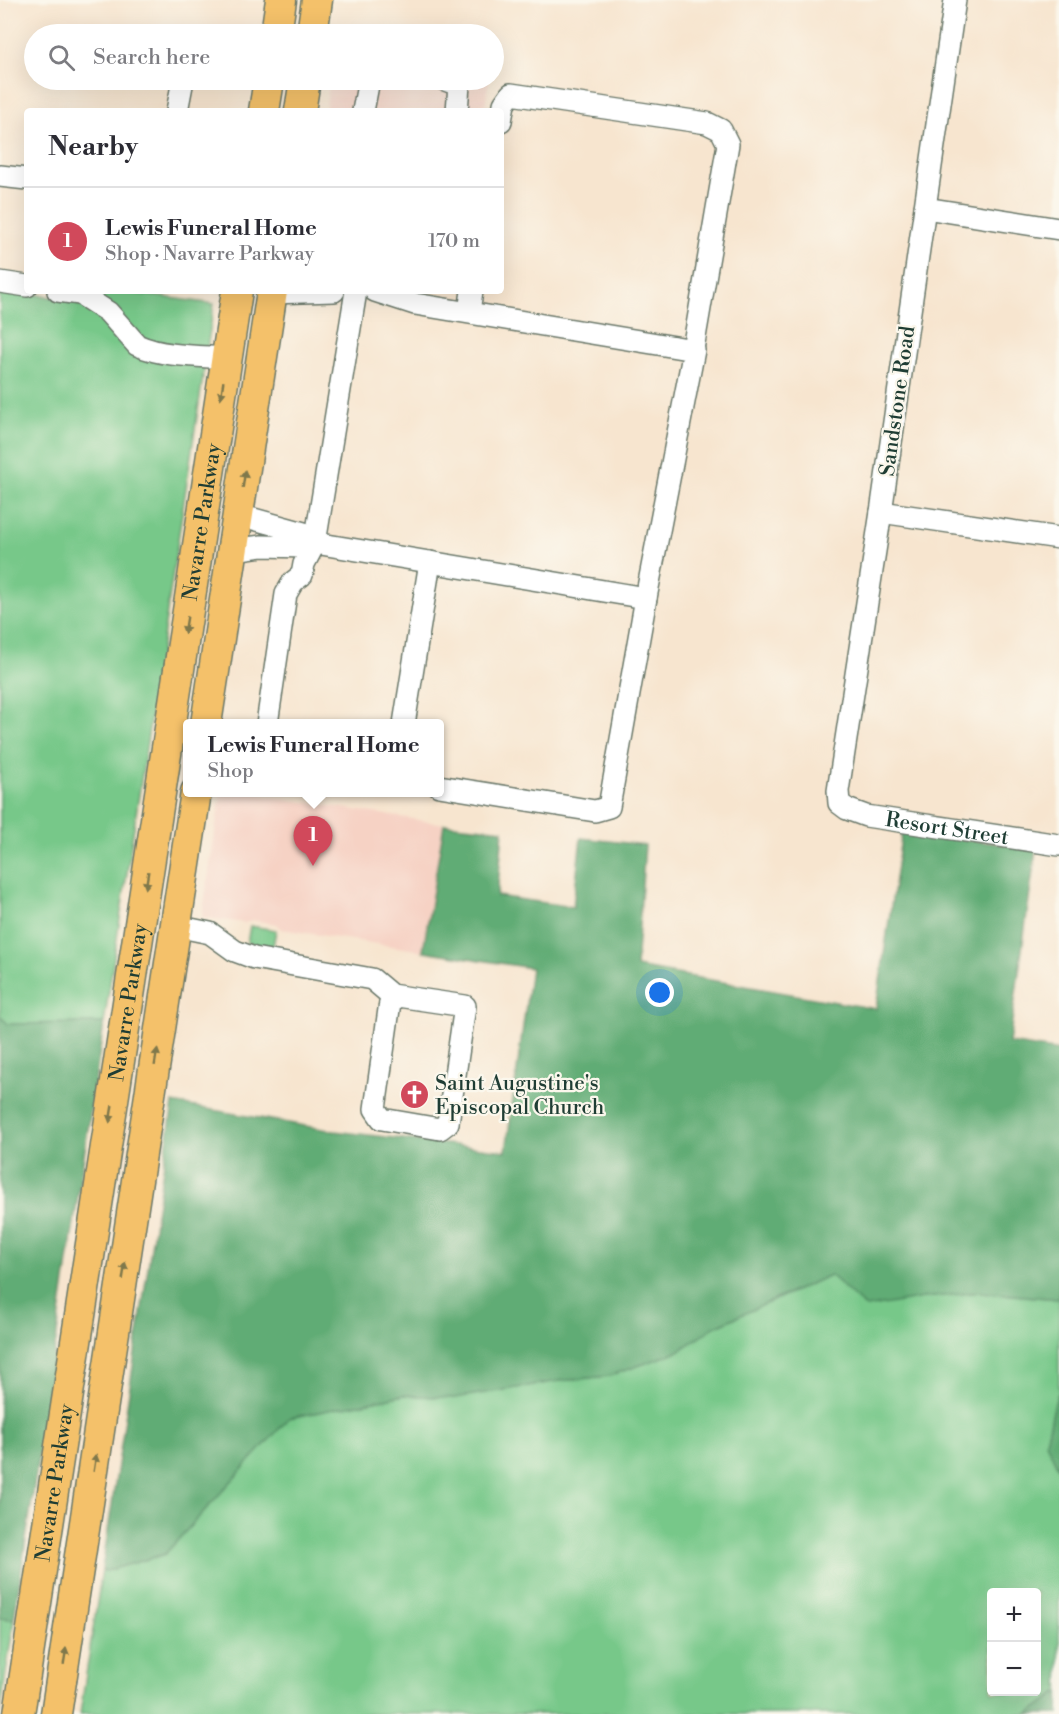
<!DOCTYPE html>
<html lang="en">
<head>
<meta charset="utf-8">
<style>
  :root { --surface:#fff; --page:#f7f7f7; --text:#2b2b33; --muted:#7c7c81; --line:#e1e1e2; --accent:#d1495b }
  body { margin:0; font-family:"Libre Bodoni",serif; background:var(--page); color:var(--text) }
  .controls { position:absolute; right:18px; bottom:18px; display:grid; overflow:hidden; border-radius:6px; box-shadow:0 6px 24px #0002 }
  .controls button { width:54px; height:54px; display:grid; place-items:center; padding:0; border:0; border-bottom:2px solid var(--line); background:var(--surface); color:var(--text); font:30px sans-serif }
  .you { position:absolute; left:660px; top:993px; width:21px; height:21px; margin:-15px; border:4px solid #fff; border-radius:50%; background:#1a73e8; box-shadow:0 0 0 9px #1a73e833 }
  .badge { display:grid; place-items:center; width:39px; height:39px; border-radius:50%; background:var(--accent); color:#fff; font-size:20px; font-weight:700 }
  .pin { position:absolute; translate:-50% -50px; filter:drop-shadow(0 2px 3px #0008) }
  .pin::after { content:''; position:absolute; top:32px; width:21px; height:18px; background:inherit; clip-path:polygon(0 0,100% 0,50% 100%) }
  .popup { position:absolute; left:183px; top:719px; width:261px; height:78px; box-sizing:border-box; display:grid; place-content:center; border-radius:6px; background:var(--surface); filter:drop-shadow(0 2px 4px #0005); font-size:20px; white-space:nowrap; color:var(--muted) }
  .popup b { font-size:22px; color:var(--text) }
  .popup::after { content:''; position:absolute; left:50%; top:100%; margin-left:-12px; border:12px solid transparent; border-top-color:var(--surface) }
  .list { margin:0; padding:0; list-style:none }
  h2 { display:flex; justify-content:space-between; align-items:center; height:78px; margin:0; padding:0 24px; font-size:26px }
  h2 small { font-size:20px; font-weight:400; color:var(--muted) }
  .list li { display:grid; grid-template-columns:39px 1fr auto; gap:18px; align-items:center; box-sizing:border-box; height:108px; padding:0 24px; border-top:2px solid var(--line) }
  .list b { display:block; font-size:22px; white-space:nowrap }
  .list p { margin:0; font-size:20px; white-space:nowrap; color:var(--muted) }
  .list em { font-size:20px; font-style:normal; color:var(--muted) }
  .icon { flex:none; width:33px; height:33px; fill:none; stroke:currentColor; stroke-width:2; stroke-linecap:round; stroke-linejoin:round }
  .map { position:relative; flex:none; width:1059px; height:1714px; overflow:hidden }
  .search { position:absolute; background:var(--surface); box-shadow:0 6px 24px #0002; left:24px; top:24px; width:480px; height:66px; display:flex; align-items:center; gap:15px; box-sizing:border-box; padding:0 21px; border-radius:33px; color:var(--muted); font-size:22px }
  .panel { position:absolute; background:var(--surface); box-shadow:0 6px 24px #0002; left:24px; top:108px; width:480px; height:186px; border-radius:6px }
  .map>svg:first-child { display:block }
  .built { fill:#f6d2c4 }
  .green { fill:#77c889; stroke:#4b825e; stroke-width:1.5; fill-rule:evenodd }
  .forest { fill:#61ac75; stroke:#407454; stroke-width:1.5 }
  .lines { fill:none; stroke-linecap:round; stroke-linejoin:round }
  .minor-casing { stroke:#6b786a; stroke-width:24 }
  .highway-casing { stroke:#6b786a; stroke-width:33 }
  .minor { stroke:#fff; stroke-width:21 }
  .highway { stroke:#f4c16a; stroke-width:30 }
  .oneway { fill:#7f784c }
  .labels { text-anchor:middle; stroke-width:4.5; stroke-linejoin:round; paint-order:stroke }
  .street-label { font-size:21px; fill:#1f3d34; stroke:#fbf7ec }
  .poi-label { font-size:21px; fill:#1f3d34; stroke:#fbf7ec; text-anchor:start }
</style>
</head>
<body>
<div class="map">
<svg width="1059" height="1714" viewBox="0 0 1059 1714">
  <rect width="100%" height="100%" fill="#fbf7ec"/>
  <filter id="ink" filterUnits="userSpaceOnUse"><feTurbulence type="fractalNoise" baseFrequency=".0167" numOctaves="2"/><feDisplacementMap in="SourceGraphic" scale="12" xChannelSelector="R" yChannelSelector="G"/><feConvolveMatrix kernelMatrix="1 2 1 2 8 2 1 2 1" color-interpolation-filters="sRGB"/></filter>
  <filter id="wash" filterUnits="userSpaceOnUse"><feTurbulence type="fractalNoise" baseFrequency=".008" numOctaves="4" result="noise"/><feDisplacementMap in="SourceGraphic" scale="24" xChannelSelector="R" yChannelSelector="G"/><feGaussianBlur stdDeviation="1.35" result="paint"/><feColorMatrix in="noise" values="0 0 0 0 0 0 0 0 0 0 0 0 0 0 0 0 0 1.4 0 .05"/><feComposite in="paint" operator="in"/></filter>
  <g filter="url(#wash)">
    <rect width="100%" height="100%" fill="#f7e5cf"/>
    <g class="built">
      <path d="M330 80H489L484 111H325Z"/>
      <path d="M221 793H248L444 824 423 951 281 929 277 924 251 920 245 923 202 917Z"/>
    </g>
    <g class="green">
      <path d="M0 289 77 301 116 330 205 364 104 1023 7 1024 0 1016Z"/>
      <path d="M89 291H119L214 304 207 349 146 341Z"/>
      <path d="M250 926 276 930 273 947 247 943Z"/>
      <path d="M830 1275 923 1298 980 1292 1059 1299V1394L1057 1395 1046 1442 1059 1470V1693L1028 1714H80L102 1570 106 1571 165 1554 288 1418 404 1395 454 1398 559 1381 609 1376 677 1352 714 1327ZM992 1592H1036V1692H992Z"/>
      <path d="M0 1618 14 1619 0 1714Z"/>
    </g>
    <g class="forest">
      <path d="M444 824 503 830 497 896 573 907 581 838 645 845 636 967 876 1009 902 831 1036 849 1009 1043 1059 1051V1299L980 1292 923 1298 866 1308 830 1275 714 1327 677 1352 609 1376 559 1381 454 1398 404 1395 289 1418 165 1554 106 1571 102 1570 173 1103 334 1131 506 1151 531 968 423 951Z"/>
      <path d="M0 1016 8 1024 104 1023 14 1619 0 1618Z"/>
      <path d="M1059 1394V1470L1046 1442 1057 1395Z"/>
      <path d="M1059 1693V1714H1028L1056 1694Z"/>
    </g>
  </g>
  <g filter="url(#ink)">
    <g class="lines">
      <defs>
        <g id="minor">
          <path id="s1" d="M955 0 881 512 838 791 839 803 847 809 866 816 1059 845"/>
          <path d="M445 80 459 85 457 111"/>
          <path d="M177 111 183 80"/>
          <path d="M363 111 369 80"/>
          <path d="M501 121 504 104 511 94 707 123 721 130 728 144 693 349"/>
          <path d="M0 176 27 179"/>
          <path d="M925 208 1059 229"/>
          <path d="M0 282 27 286"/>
          <path d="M58 291 80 294 108 312 137 345C164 357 198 356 227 358"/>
          <path d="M375 291 415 304 694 350 646 598 609 807 595 811 439 786"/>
          <path d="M272 293 334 291"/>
          <path d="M469 312 472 291"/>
          <path d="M881 512 1059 538"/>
          <path d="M315 543 646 598"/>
          <path d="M233 550 262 546 306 547 315 543 308 534 239 515"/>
          <path d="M267 724 286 594 293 582 302 575 304 564 315 543 356 291"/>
          <path d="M404 724 430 562"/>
          <path d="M176 926 210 933 235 951 254 958 372 979 391 995 465 1006 448 1123 440 1129 382 1119 375 1109 391 995"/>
        </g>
        <g id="highway">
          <path d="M276 34 281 0"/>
          <path d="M312 34 317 0"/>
          <path d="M264 111 269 80"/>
          <path d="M300 111 305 80"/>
          <path d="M206 724 272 291"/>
          <path id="s2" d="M19 1714 237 291"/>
          <path d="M56 1714 196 792"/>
        </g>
      </defs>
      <use href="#minor" class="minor-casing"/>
      <use href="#highway" class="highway-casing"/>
      <use href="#minor" class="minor"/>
      <use href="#highway" class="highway"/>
    </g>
    <defs><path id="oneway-solid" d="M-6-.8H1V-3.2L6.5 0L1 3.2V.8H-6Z" transform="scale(1.5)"/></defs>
    <g class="oneway">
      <use href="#oneway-solid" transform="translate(222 390) rotate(99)"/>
      <use href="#oneway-solid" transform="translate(244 479) rotate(-82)"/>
      <use href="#oneway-solid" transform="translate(186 625) rotate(99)"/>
      <use href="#oneway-solid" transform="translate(147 880) rotate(99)"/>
      <use href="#oneway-solid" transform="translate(156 1057) rotate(-81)"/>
      <use href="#oneway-solid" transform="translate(111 1114) rotate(99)"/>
      <use href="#oneway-solid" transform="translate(124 1271) rotate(-81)"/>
      <use href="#oneway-solid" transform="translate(95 1463) rotate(-81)"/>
      <use href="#oneway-solid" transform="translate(65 1656) rotate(-81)"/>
    </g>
  </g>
  <defs>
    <symbol id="church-disc" viewBox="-11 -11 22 22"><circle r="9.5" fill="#d1495b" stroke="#fbf7ec"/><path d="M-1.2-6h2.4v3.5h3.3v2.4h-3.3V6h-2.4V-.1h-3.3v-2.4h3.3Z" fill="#fff"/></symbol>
  </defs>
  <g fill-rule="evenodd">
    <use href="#church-disc" x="398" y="1078" width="33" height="33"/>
  </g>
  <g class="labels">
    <g class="street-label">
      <text transform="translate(897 401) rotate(-82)" y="7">Sandstone Road</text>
      <text dy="7" stroke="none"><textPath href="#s2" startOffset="1206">Navarre Parkway</textPath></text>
      <text dy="7" stroke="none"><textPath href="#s1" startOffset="924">Resort Street</textPath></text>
      <text dy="7" stroke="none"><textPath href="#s2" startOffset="720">Navarre Parkway</textPath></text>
      <text dy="7" stroke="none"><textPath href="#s2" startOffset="234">Navarre Parkway</textPath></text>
    </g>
    <g class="poi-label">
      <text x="435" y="1090">Saint Augustine's<tspan x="435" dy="24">Episcopal Church</tspan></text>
    </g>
  </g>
</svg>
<div class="controls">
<button>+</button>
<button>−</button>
</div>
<div class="you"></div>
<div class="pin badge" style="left:313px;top:866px">1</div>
<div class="popup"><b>Lewis Funeral Home</b>Shop</div>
<div class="search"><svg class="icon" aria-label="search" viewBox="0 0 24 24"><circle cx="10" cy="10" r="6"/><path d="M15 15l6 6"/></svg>Search here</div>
<section class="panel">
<h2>Nearby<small></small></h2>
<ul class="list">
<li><span class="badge">1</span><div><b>Lewis Funeral Home</b><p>Shop · Navarre Parkway</p></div><em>170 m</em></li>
</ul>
</section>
</div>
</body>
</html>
